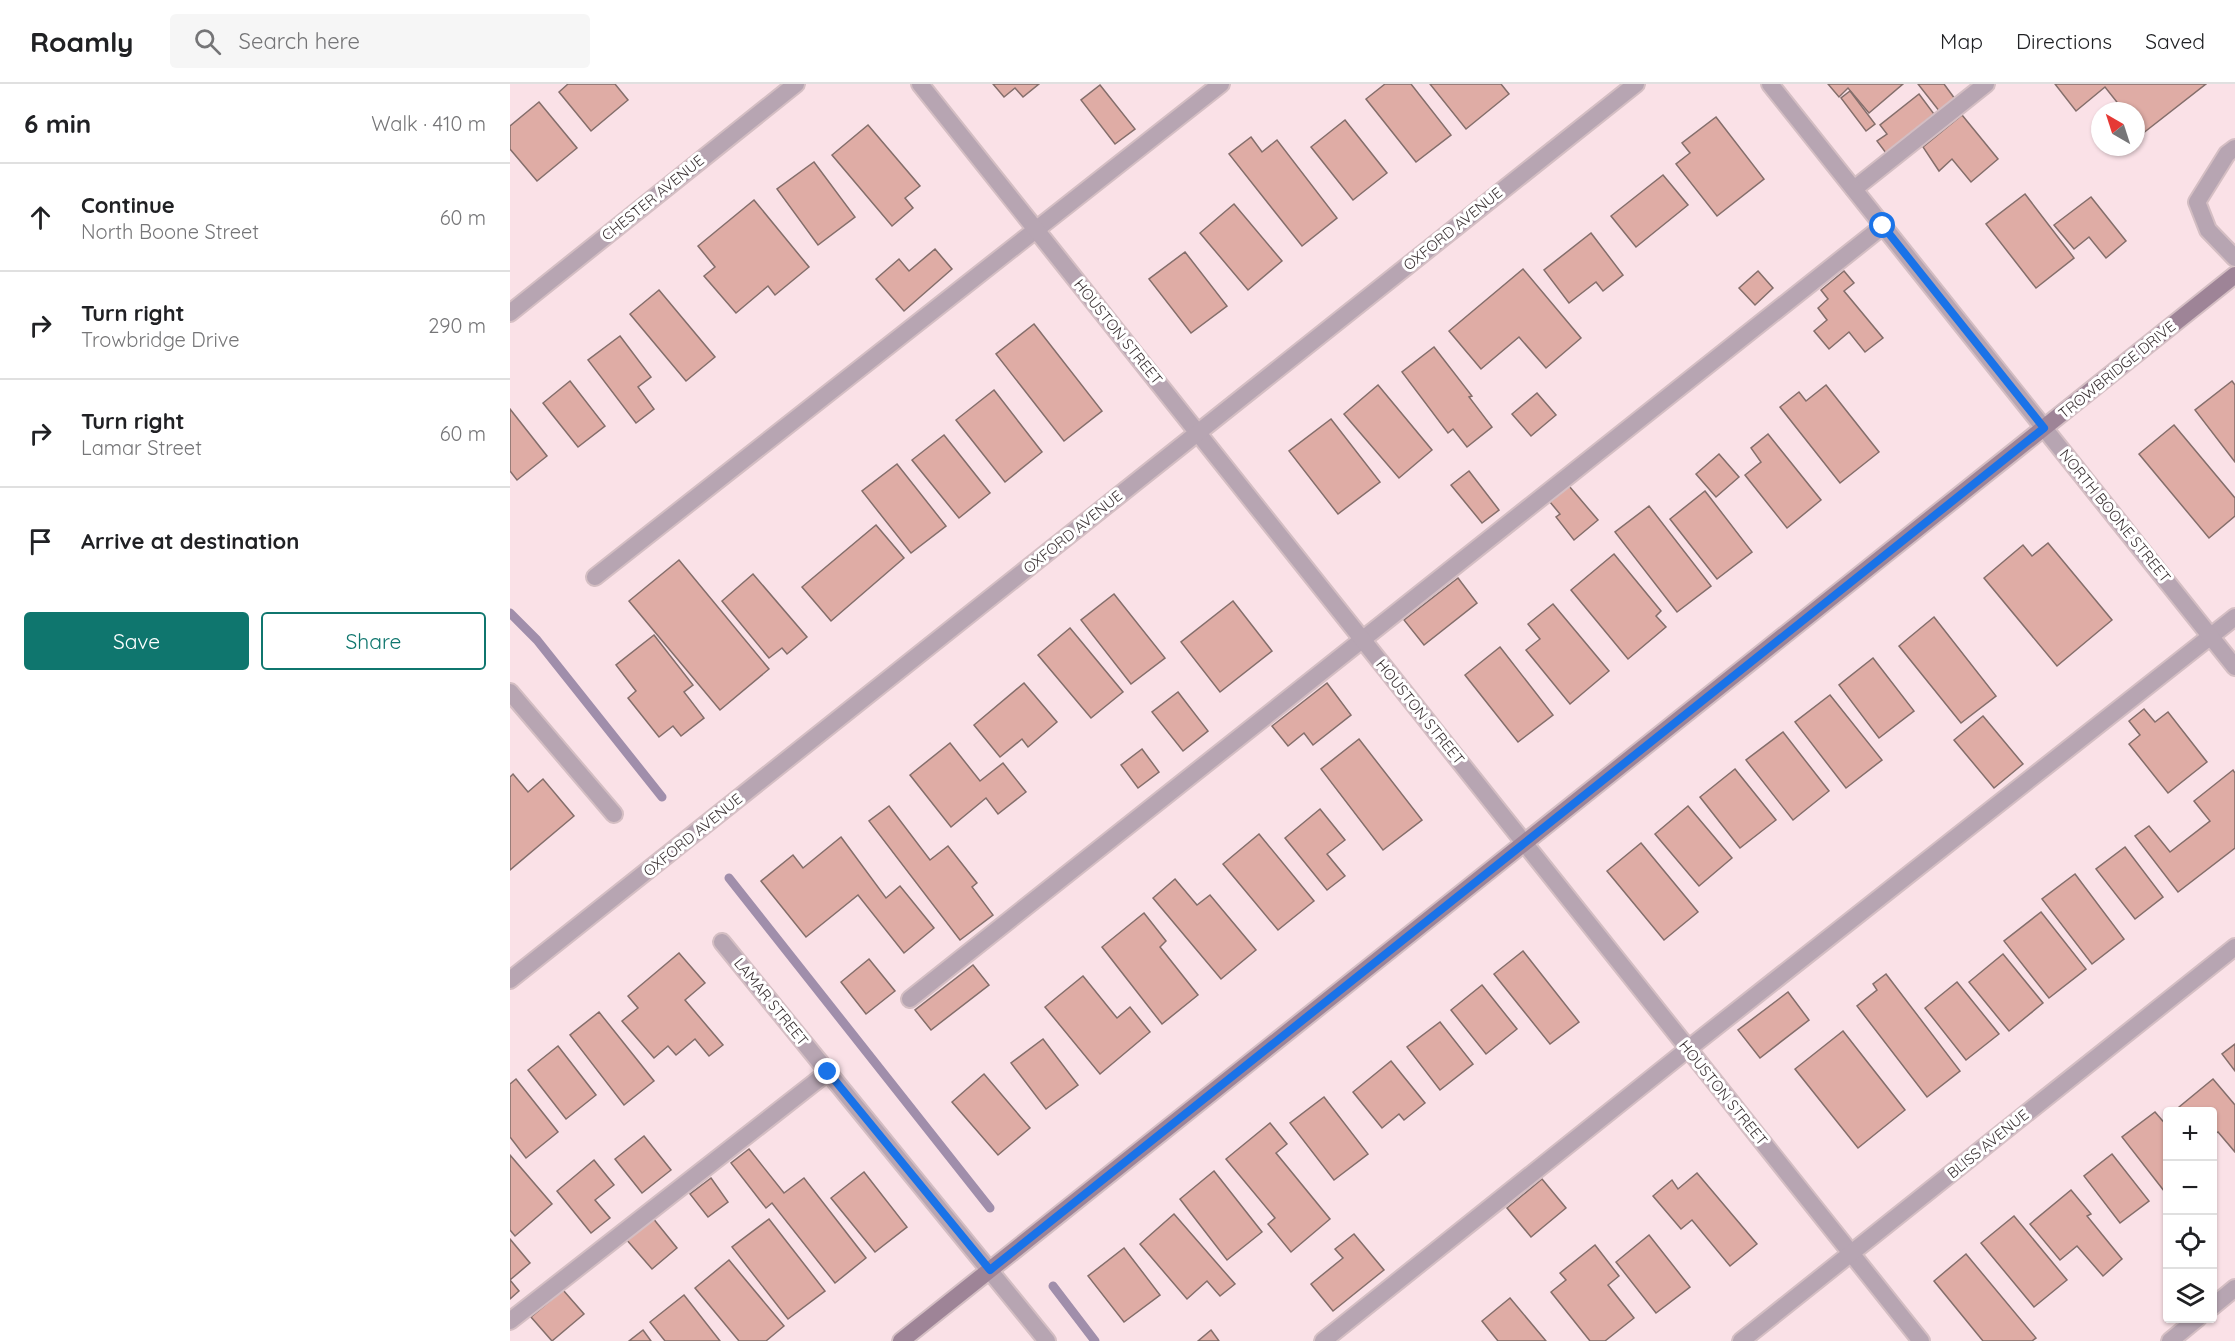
<!DOCTYPE html>
<html lang="en">
<head>
<meta charset="utf-8">
<style>
  :root { --surface:#fff; --page:#f6f6f6; --text:#202124; --muted:#757577; --line:#e0e0e0; --accent:#0f766e }
  body { margin:0; font-family:Quicksand,sans-serif; background:var(--page); color:var(--text) }
  .controls { position:absolute; right:18px; bottom:18px; display:grid; overflow:hidden; border-radius:6px; box-shadow:0 2px 4px #0004 }
  .controls button { width:54px; height:54px; display:grid; place-items:center; padding:0; border:0; border-bottom:2px solid var(--line); background:var(--surface); color:var(--text); font:30px sans-serif }
  .compass { position:absolute; left:1581px; top:18px; width:54px; height:54px; border-radius:50%; background:var(--surface); box-shadow:0 2px 4px #0004; rotate:321deg }
  .stop { position:absolute; width:18px; height:18px; margin:-14px; border:4px solid #1a73e8; border-radius:50%; background:#fff }
  .stop.end { background:#1a73e8; border-color:#fff; box-shadow:0 2px 6px #0008 }
  .list { margin:0; padding:0; list-style:none }
  h2 { display:flex; justify-content:space-between; align-items:center; height:78px; margin:0; padding:0 24px; font-size:26px }
  h2 small { font-size:20px; font-weight:400; color:var(--muted) }
  .list li { display:grid; grid-template-columns:39px 1fr auto; gap:18px; align-items:center; box-sizing:border-box; height:108px; padding:0 24px; border-top:2px solid var(--line) }
  .list b { display:block; font-size:22px; white-space:nowrap }
  .list p { margin:0; font-size:20px; white-space:nowrap; color:var(--muted) }
  .list em { font-size:20px; font-style:normal; color:var(--muted) }
  .actions { display:flex; gap:12px; padding:18px 24px }
  .actions a { flex:1; padding:14px 0; border:2px solid var(--accent); border-radius:6px; text-align:center; font-size:21px; color:var(--accent) }
  .actions .main { background:var(--accent); color:#fff }
  .icon { flex:none; width:33px; height:33px; fill:none; stroke:currentColor; stroke-width:2; stroke-linecap:round; stroke-linejoin:round }
  .map { position:relative; flex:none; width:1725px; height:1257px; overflow:hidden }
  header { display:flex; align-items:center; gap:36px; box-sizing:border-box; height:84px; padding:0 30px; background:var(--surface); border-bottom:2px solid var(--line) }
  header strong { font-size:28px }
  nav { display:flex; gap:33px; margin-inline-start:auto; font-size:21px }
  .search { width:420px; height:54px; background:var(--page); display:flex; align-items:center; gap:15px; box-sizing:border-box; padding:0 21px; border-radius:6px; color:var(--muted); font-size:22px }
  main { display:flex }
  aside { flex:1; background:var(--surface) }
  .map>svg:first-child { display:block }
  .lines { fill:none; stroke-linecap:round; stroke-linejoin:round }
  .stream { stroke:#a08eab; stroke-width:9 }
  .building { fill:#dfaca5; stroke:#846e6b; stroke-width:1.5 }
  .service-casing { stroke:#d4bec3; stroke-width:20 }
  .minor-casing { stroke:#d4bec3; stroke-width:20 }
  .tertiary-casing { stroke:#d4bec3; stroke-width:20 }
  .secondary-casing { stroke:#d4bec3; stroke-width:20 }
  .service { stroke:#b7a5b2; stroke-width:16 }
  .minor { stroke:#b7a5b2; stroke-width:16 }
  .tertiary { stroke:#b7a5b2; stroke-width:16 }
  .secondary { stroke:#9e8497; stroke-width:16 }
  .route { stroke:#1a73e8; stroke-width:8 }
  .labels { text-anchor:middle; stroke-width:6; stroke-linejoin:round; paint-order:stroke }
  .street-label { font-size:15px; fill:#3c3335; stroke:#fff }
</style>
</head>
<body>
<header>
<strong>Roamly</strong>
<div class="search"><svg class="icon" aria-label="search" viewBox="0 0 24 24"><circle cx="10" cy="10" r="6"/><path d="M15 15l6 6"/></svg>Search here</div>
<nav><a>Map</a><a>Directions</a><a>Saved</a></nav>
</header>
<main>
<aside>
<h2>6 min<small>Walk · 410 m</small></h2>
<ul class="list">
<li><svg class="icon" aria-label="ahead" viewBox="0 0 24 24"><path d="M12 20V5M6 11l6-6 6 6"/></svg><div><b>Continue</b><p>North Boone Street</p></div><em>60 m</em></li>
<li><svg class="icon" aria-label="right" viewBox="0 0 24 24"><path d="M7 20v-9h11M14 6l5 5-5 5"/></svg><div><b>Turn right</b><p>Trowbridge Drive</p></div><em>290 m</em></li>
<li><svg class="icon" aria-label="right" viewBox="0 0 24 24"><path d="M7 20v-9h11M14 6l5 5-5 5"/></svg><div><b>Turn right</b><p>Lamar Street</p></div><em>60 m</em></li>
<li><svg class="icon" aria-label="arrive" viewBox="0 0 24 24"><path d="M6 21V4h12l-3 4 3 4H6"/></svg><div><b>Arrive at destination</b></div></li>
</ul>
<div class="actions"><a class="main">Save</a><a>Share</a></div>
</aside>
<div class="map">
<svg width="1725" height="1257" viewBox="0 0 1725 1257">
  <rect width="100%" height="100%" fill="#fae1e7"/>
  <g class="lines">
    <g class="stream">
      <path d="M0 529 27 556 152 713"/>
      <path d="M219 794 480 1124"/>
      <path d="M543 1202 585 1257"/>
    </g>
  </g>
  <g class="building">
    <path d="M58 0H105L118 16 81 47 49 8Z"/>
    <path d="M483 0H529L513 13 505 4 494 13Z"/>
    <path d="M875 0H901L941 51 906 78 856 15Z"/>
    <path d="M920 0H991L999 10 956 45Z"/>
    <path d="M1318 0H1393L1359 29 1338 4 1329 13Z"/>
    <path d="M1408 0H1434L1445 15 1430 28Z"/>
    <path d="M1545 0H1696L1632 50 1626 42V27H1614L1595 3 1566 27Z"/>
    <path d="M590 1 625 45 605 60 571 16Z"/>
    <path d="M1340 7 1365 40 1356 47 1331 14Z"/>
    <path d="M1409 10 1424 30 1376 69 1367 57 1377 50 1370 41Z"/>
    <path d="M29 18 67 64 27 97 0 65V42Z"/>
    <path d="M1452 31 1488 75 1461 98 1442 75 1429 87 1413 63Z"/>
    <path d="M1206 33 1254 95 1207 132 1166 80 1180 69 1172 59Z"/>
    <path d="M835 36 877 89 843 116 801 63Z"/>
    <path d="M358 41 410 102 395 114 403 124 382 142 322 71Z"/>
    <path d="M741 53 752 68 767 56 827 134 792 162 719 70Z"/>
    <path d="M304 78 345 133 308 161 267 105Z"/>
    <path d="M1153 91 1178 121 1126 163 1101 132Z"/>
    <path d="M1515 110 1564 174 1526 204 1476 140Z"/>
    <path d="M1581 113 1616 157 1596 174 1579 153 1564 165 1544 141Z"/>
    <path d="M244 116 299 183 265 211 258 202 226 229 194 192 205 183 188 162Z"/>
    <path d="M724 120 772 177 738 206 690 149Z"/>
    <path d="M1081 149 1113 191 1093 207 1086 198 1059 219 1034 186Z"/>
    <path d="M425 165 442 185 394 227 366 195 389 175 399 187Z"/>
    <path d="M675 168 717 222 681 249 639 195Z"/>
    <path d="M1013 185 1071 254 1036 284 1009 253 971 285 939 247Z"/>
    <path d="M1248 187 1263 204 1245 221 1229 204Z"/>
    <path d="M1334 187 1344 199 1334 207 1373 254 1355 268 1339 248 1319 265 1304 247 1317 236 1308 224 1318 215 1311 206Z"/>
    <path d="M149 206 205 273 176 297 120 230Z"/>
    <path d="M524 240 592 327 554 357 486 270Z"/>
    <path d="M110 252 141 293 128 303 144 325 126 339 78 276Z"/>
    <path d="M924 263 962 312 959 313 982 343 957 363 943 345 938 349 892 288Z"/>
    <path d="M60 297 95 342 68 363 33 319Z"/>
    <path d="M1722 297 1725 301V378L1685 326Z"/>
    <path d="M868 301 922 366 889 394 834 330Z"/>
    <path d="M1316 301 1369 368 1330 399 1270 323 1289 308 1296 317Z"/>
    <path d="M484 306 532 368 495 398 446 336Z"/>
    <path d="M1027 309 1046 331 1021 352 1002 330Z"/>
    <path d="M0 325 37 372 7 396 0 387Z"/>
    <path d="M821 335 870 398 828 430 779 367Z"/>
    <path d="M1664 341 1725 414V432L1699 454 1629 370Z"/>
    <path d="M1258 350 1311 416 1277 444 1235 391 1251 378 1241 364Z"/>
    <path d="M434 351 480 409 449 434 402 376Z"/>
    <path d="M1209 370 1229 393 1206 413 1186 390Z"/>
    <path d="M387 380 436 442 401 469 352 407Z"/>
    <path d="M959 387 989 426 972 439 941 401Z"/>
    <path d="M1059 402 1088 436 1064 456 1046 433 1050 430 1040 418Z"/>
    <path d="M1195 407 1242 468 1207 495 1160 435Z"/>
    <path d="M1139 422 1201 502 1167 528 1105 448Z"/>
    <path d="M366 441 394 474 321 537 292 503Z"/>
    <path d="M1538 459 1602 536 1547 582 1474 494 1513 461 1522 472Z"/>
    <path d="M1104 470 1151 527 1146 532 1156 543 1118 575 1061 506Z"/>
    <path d="M169 476 259 585 210 626 119 517Z"/>
    <path d="M243 490 297 553 277 570 272 564 259 574 212 517Z"/>
    <path d="M948 494 967 519 914 561 894 536Z"/>
    <path d="M604 510 655 574 621 600 571 536Z"/>
    <path d="M723 517 762 567 710 608 671 558Z"/>
    <path d="M1043 520 1099 587 1060 620 1016 566 1030 555 1018 540Z"/>
    <path d="M1424 533 1486 612 1451 639 1389 562Z"/>
    <path d="M560 544 613 608 581 634 528 571Z"/>
    <path d="M144 551 183 601 174 608 194 634 171 652 163 642 149 653 118 614 126 607 106 581Z"/>
    <path d="M990 563 1043 631 1008 658 955 591Z"/>
    <path d="M1363 574 1404 627 1369 654 1329 601Z"/>
    <path d="M514 599 547 638 518 663 512 655 490 673 464 641Z"/>
    <path d="M817 599 841 631 803 661 794 649 778 662 762 642Z"/>
    <path d="M668 608 698 647 673 667 642 628Z"/>
    <path d="M1320 611 1372 676 1336 704 1285 638Z"/>
    <path d="M1634 625 1645 638 1658 628 1697 678 1658 709 1619 660 1630 651 1619 637Z"/>
    <path d="M1473 632 1513 680 1484 704 1444 656Z"/>
    <path d="M1273 648 1319 707 1283 736 1236 676Z"/>
    <path d="M849 655 912 736 873 766 811 685Z"/>
    <path d="M440 659 470 697 493 679 516 708 488 730 476 714 441 743 400 691Z"/>
    <path d="M632 665 649 688 628 704 611 681Z"/>
    <path d="M1225 685 1266 736 1230 764 1190 713Z"/>
    <path d="M1723 686 1725 689V764L1668 808 1625 752 1639 742 1660 768 1700 737 1684 717Z"/>
    <path d="M3 690 18 708 33 695 64 732 0 786V693Z"/>
    <path d="M379 722 420 776 438 762 467 799 462 803 483 831 450 856 359 737Z"/>
    <path d="M1178 722 1222 774 1189 802 1145 750Z"/>
    <path d="M810 725 835 756 817 770 835 792 817 806 775 754Z"/>
    <path d="M749 750 804 817 768 846 713 780Z"/>
    <path d="M331 753 376 814 390 802 424 844 394 869 348 811 296 853 251 797 283 771 293 784Z"/>
    <path d="M1131 759 1188 828 1154 856 1097 787Z"/>
    <path d="M1615 763 1653 813 1625 835 1586 785Z"/>
    <path d="M1565 790 1614 855 1582 880 1532 815Z"/>
    <path d="M665 795 687 821 700 811 746 866 711 895 643 814Z"/>
    <path d="M1531 828 1576 885 1539 914 1494 857Z"/>
    <path d="M634 829 656 857 650 863 688 911 652 940 592 863Z"/>
    <path d="M1013 867 1069 938 1040 960 984 890Z"/>
    <path d="M169 869 195 899 175 916 213 961 199 972 185 955 166 971 158 962 144 974 112 937 128 924 118 912Z"/>
    <path d="M1493 870 1533 919 1499 947 1459 898Z"/>
    <path d="M359 875 385 907 356 930 331 898Z"/>
    <path d="M463 881 479 901 421 946 405 926Z"/>
    <path d="M1376 890 1450 987 1417 1013 1347 922 1367 906 1363 900Z"/>
    <path d="M573 892 607 934 620 923 640 948 590 990 535 923Z"/>
    <path d="M1447 898 1489 950 1456 976 1415 924Z"/>
    <path d="M972 901 1007 945 976 970 941 926Z"/>
    <path d="M1278 908 1299 936 1250 974 1228 946Z"/>
    <path d="M89 928 144 997 114 1021 60 951Z"/>
    <path d="M930 938 963 980 930 1006 897 963Z"/>
    <path d="M1333 947 1395 1026 1348 1064 1285 985Z"/>
    <path d="M533 955 568 1001 536 1025 501 979Z"/>
    <path d="M1725 960V987L1712 970Z"/>
    <path d="M48 962 86 1011 56 1035 18 986Z"/>
    <path d="M881 977 915 1019 894 1036 889 1030 872 1044 843 1008Z"/>
    <path d="M474 990 520 1044 488 1071 442 1018Z"/>
    <path d="M6 995 48 1048 16 1074 0 1053V1000Z"/>
    <path d="M1703 995 1725 1021V1068L1708 1048 1702 1052V1028H1663Z"/>
    <path d="M814 1013 858 1070 824 1096 780 1039Z"/>
    <path d="M1645 1028 1658 1043V1112L1612 1053Z"/>
    <path d="M760 1039 777 1060 766 1069 820 1135 781 1168 758 1140 765 1134 716 1075Z"/>
    <path d="M134 1052 161 1086 132 1109 105 1075Z"/>
    <path d="M239 1065 274 1109 294 1094 356 1174 325 1199 262 1119 256 1124 221 1079Z"/>
    <path d="M1602 1070 1639 1117 1610 1139 1574 1092Z"/>
    <path d="M0 1071 42 1120 5 1152 0 1146Z"/>
    <path d="M84 1076 104 1101 85 1116 100 1134 81 1149 47 1107Z"/>
    <path d="M704 1087 752 1148 717 1176 670 1115Z"/>
    <path d="M354 1088 397 1143 365 1168 321 1114Z"/>
    <path d="M1187 1089 1247 1160 1220 1182 1182 1136 1171 1145 1143 1112 1162 1096 1168 1105Z"/>
    <path d="M201 1094 218 1118 198 1133 180 1110Z"/>
    <path d="M1032 1095 1056 1124 1021 1153 997 1124Z"/>
    <path d="M1561 1106 1581 1130 1577 1132 1612 1175 1593 1192 1567 1162 1550 1176 1520 1140Z"/>
    <path d="M664 1130 725 1200 710 1212 697 1197 677 1215 630 1160Z"/>
    <path d="M1504 1132 1557 1196 1524 1223 1471 1159Z"/>
    <path d="M142 1133 167 1164 142 1185 116 1155Z"/>
    <path d="M259 1135 315 1207 278 1235 222 1163Z"/>
    <path d="M844 1150 874 1186 823 1227 801 1200 833 1174 825 1165Z"/>
    <path d="M1139 1151 1180 1203 1146 1229 1106 1178Z"/>
    <path d="M0 1155 20 1179 0 1196 9 1207 0 1215Z"/>
    <path d="M1085 1161 1109 1192 1098 1201 1124 1234 1095 1257H1080L1041 1208 1056 1196 1050 1189Z"/>
    <path d="M614 1164 650 1211 614 1238 578 1192Z"/>
    <path d="M1456 1170 1526 1254 1522 1257H1473L1424 1197Z"/>
    <path d="M219 1176 274 1242 256 1257H229L185 1204Z"/>
    <path d="M53 1206 74 1230 42 1257 21 1233Z"/>
    <path d="M174 1211 210 1257H155L140 1238Z"/>
    <path d="M1000 1214 1036 1257H988L972 1237Z"/>
    <path d="M133 1246 141 1257H119Z"/>
    <path d="M701 1246 709 1257H688Z"/>
  </g>
  <g class="lines">
    <defs>
      <g id="service">
        <path d="M1725 64 1717 70 1687 118 1698 146 1725 174"/>
        <path d="M1344 105 1476 0"/>
        <path d="M85 493 711 0"/>
        <path d="M0 608 104 730"/>
        <path d="M400 915 1373 142"/>
        <path d="M1702 1223 1725 1204"/>
        <path d="M0 1237 318 988"/>
        <path d="M813 1257 1178 965 1725 533"/>
        <path d="M1660 1257 1688 1234"/>
      </g>
      <g id="minor">
        <path d="M410 0 1411 1257"/>
        <path d="M1260 0 1534 344"/>
        <path d="M0 229 286 0"/>
        <path d="M212 858 537 1257"/>
        <path d="M0 896 1126 0"/>
        <path d="M1231 1257 1725 863"/>
      </g>
      <path id="tertiary" d="M1534 344 1725 583"/>
      <path id="secondary" d="M391 1257 1725 191"/>
    </defs>
    <use href="#service" class="service-casing"/>
    <use href="#minor" class="minor-casing"/>
    <use href="#tertiary" class="tertiary-casing"/>
    <use href="#secondary" class="secondary-casing"/>
    <use href="#service" class="service"/>
    <use href="#minor" class="minor"/>
    <use href="#tertiary" class="tertiary"/>
    <use href="#secondary" class="secondary"/>
  </g>
  <g class="lines">
    <path class="route" d="M318 988 480 1186 1534 344 1373 142"/>
  </g>
  <g class="labels">
    <g class="street-label">
      <text transform="translate(143 114) rotate(-39)" y="5">CHESTER AVENUE</text>
      <text transform="translate(943 145) rotate(-39)" y="5">OXFORD AVENUE</text>
      <text transform="translate(608 248) rotate(51)" y="5">HOUSTON STREET</text>
      <text transform="translate(1607 286) rotate(-39)" y="5">TROWBRIDGE DRIVE</text>
      <text transform="translate(1605 432) rotate(51)" y="5">NORTH BOONE STREET</text>
      <text transform="translate(563 448) rotate(-39)" y="5">OXFORD AVENUE</text>
      <text transform="translate(910 628) rotate(51)" y="5">HOUSTON STREET</text>
      <text transform="translate(183 751) rotate(-39)" y="5">OXFORD AVENUE</text>
      <text transform="translate(261 918) rotate(51)" y="5">LAMAR STREET</text>
      <text transform="translate(1213 1009) rotate(51)" y="5">HOUSTON STREET</text>
      <text transform="translate(1478 1060) rotate(-39)" y="5">BLISS AVENUE</text>
    </g>
  </g>
</svg>
<div class="controls">
<button>+</button>
<button>−</button>
<button><svg class="icon" aria-label="locate" viewBox="0 0 24 24"><circle cx="12" cy="12" r="6"/><path d="M12 2v4M12 18v4M2 12h4M18 12h4"/></svg></button>
<button><svg class="icon" aria-label="layers" viewBox="0 0 24 24"><path d="M12 4l9 5-9 5-9-5zM3 14l9 5 9-5"/></svg></button>
</div>
<svg class="compass" viewBox="-18 -18 36 36"><path d="M0-13l5 13h-10z" fill="#e53935"/><path d="M0 13l5-13h-10z" fill="#757577"/></svg>
<div class="stop" style="left:1373px;top:142px"></div>
<div class="stop end" style="left:318px;top:988px"></div>
</div>
</main>
</body>
</html>
